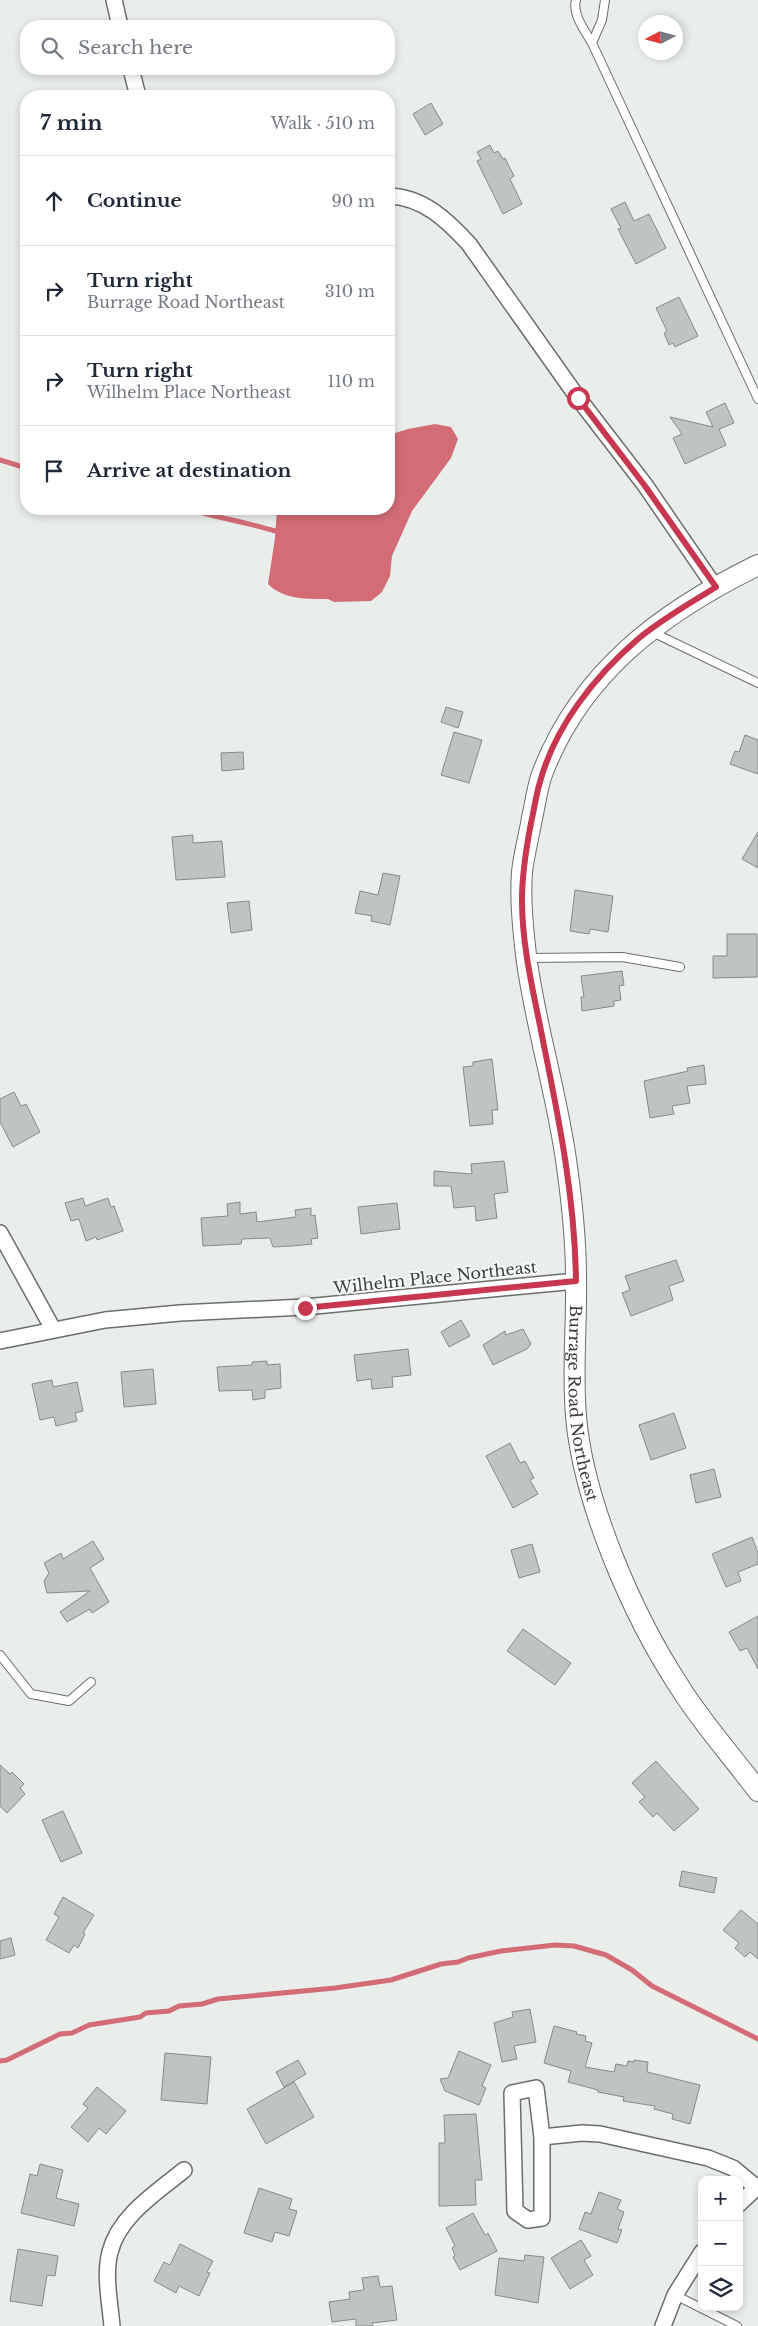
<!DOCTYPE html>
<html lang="en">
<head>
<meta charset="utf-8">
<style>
  :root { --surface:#fff; --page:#f6f6f7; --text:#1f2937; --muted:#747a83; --line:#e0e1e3 }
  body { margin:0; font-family:"Libre Baskerville",serif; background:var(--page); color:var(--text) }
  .controls { position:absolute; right:15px; bottom:15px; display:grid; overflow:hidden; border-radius:10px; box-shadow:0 2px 8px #0003 }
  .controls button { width:45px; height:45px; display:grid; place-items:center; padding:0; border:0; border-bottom:1px solid var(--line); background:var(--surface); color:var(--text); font:25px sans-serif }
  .compass { position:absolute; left:638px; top:15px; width:45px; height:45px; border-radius:50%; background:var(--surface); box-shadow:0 2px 8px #0003; rotate:264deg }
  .stop { position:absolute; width:15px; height:15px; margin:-11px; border:4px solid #c83750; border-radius:50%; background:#fff }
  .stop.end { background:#c83750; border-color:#fff; box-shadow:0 1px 5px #0008 }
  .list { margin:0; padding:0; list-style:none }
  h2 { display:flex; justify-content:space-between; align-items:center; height:65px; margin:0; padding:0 20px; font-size:21px }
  h2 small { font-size:16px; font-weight:400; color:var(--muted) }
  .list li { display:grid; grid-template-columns:32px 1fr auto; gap:15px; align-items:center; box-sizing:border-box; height:90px; padding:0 20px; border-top:1px solid var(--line) }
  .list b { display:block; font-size:19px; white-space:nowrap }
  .list p { margin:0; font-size:16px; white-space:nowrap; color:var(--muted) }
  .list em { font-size:16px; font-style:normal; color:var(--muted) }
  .icon { flex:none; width:28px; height:28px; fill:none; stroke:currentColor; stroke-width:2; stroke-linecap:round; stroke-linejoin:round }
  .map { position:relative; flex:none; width:758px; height:2326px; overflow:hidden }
  .search { position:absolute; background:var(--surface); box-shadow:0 2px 8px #0003; left:20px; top:20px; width:375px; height:55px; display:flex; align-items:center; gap:12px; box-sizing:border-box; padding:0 18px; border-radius:20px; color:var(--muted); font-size:19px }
  .panel { position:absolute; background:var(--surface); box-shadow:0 2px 8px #0003; left:20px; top:90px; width:375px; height:425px; border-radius:20px }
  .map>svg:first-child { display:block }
  .water { fill:#d36c75 }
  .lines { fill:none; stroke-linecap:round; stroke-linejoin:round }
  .stream { stroke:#d36c75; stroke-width:5 }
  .building { fill:#c0c4c0; stroke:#878b87 }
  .service-casing { stroke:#6b6e6b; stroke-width:10 }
  .minor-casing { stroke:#6b6e6b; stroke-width:18 }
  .tertiary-casing { stroke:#6b6e6b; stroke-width:22 }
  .service { stroke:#fff; stroke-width:8 }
  .minor { stroke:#fff; stroke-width:15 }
  .tertiary { stroke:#fff; stroke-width:20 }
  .route { stroke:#c83750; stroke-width:6 }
  .labels { text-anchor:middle; stroke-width:4; stroke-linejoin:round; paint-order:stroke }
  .street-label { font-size:16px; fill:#3b3d3b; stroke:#f7fbf7 }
</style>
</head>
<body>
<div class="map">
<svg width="758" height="2326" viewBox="0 0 758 2326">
  <rect width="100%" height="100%" fill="#e9eeea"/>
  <path class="water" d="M435 424 451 427 458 439 451 458 412 511 392 556 390 576 382 592 371 601 334 602 328 599C307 599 284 600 268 584L275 538 277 509H389V435L408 429Z"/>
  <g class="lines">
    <g class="stream">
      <path d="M0 460 26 468"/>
      <path d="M189 509C218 518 246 522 275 531L279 530"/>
      <path d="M0 2061 7 2060 60 2034 72 2033 89 2025 140 2017 146 2013 169 2011 179 2006 202 2004 218 1999 335 1988 391 1980 441 1964 458 1962 468 1958 501 1951 555 1945 574 1946 606 1955 632 1970 652 1986 758 2039"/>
    </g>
  </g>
  <g class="building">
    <path d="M431 103 443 124 425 135 413 114Z"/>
    <path d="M490 145 494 153 498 151 503 159 505 158 514 176 510 179 522 204 503 214 477 161 481 159 477 152Z"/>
    <path d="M625 202 634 221 649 214 666 248 636 264 618 229 621 228 611 209Z"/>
    <path d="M679 297 698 336 675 347 673 343 669 345 664 333 667 331 656 308Z"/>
    <path d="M725 403 734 423 719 429 726 445 685 464 673 438 682 434 670 417 713 427 706 412Z"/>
    <path d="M446 707 463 712 458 728 441 722Z"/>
    <path d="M454 732 482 740 469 783 441 775Z"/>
    <path d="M745 735 758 740V774L730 764 735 751 739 752Z"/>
    <path d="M243 752 244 769 222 771 221 753Z"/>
    <path d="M758 832V868L742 859Z"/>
    <path d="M193 835V843L222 841 225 877 176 880 172 837Z"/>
    <path d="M383 873 400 876 390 925 371 921 372 916 355 913 360 891 378 895Z"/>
    <path d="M575 890 613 896 608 932 590 929 589 934 570 931Z"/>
    <path d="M249 901 252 930 231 933 227 903Z"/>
    <path d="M727 934H757V977L713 978V956H727Z"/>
    <path d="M622 971 624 985 619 986 621 1000 614 1001V1006L582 1011 581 997H584L581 976Z"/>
    <path d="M492 1059 498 1110H492L493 1124 470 1126 463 1067 473 1066V1062Z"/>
    <path d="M704 1065 706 1084 687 1086 690 1103 672 1106 674 1114 650 1118 644 1081 688 1071 687 1068Z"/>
    <path d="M14 1092 21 1106 26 1104 40 1132 13 1147 0 1122V1099Z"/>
    <path d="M504 1161 508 1192 494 1194 497 1218 476 1221 475 1206 454 1208 451 1186H434V1171L472 1174 471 1164Z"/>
    <path d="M83 1198 85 1206 108 1198 111 1207 114 1206 123 1231 97 1240 96 1237 86 1241 79 1219 71 1221 65 1203Z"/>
    <path d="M240 1202V1214L256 1212 257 1222 296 1217 295 1210 311 1208V1216L315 1215 318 1238 311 1239 312 1244 293 1246 273 1247 270 1238 242 1239 241 1244 203 1246 201 1218 228 1216 227 1204Z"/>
    <path d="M397 1203 400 1229 361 1234 358 1207Z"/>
    <path d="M676 1260 684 1281 669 1286 673 1300 631 1316 622 1293 630 1290 625 1276Z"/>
    <path d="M461 1320 470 1336 449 1347 441 1332Z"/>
    <path d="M523 1329 531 1344 527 1349 493 1365 483 1345 505 1331 506 1335Z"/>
    <path d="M408 1349 411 1375 392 1377 393 1387 372 1389 371 1379 357 1381 354 1355Z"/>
    <path d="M267 1361V1365L280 1364 281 1388 265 1390V1398L253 1400 252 1390 219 1391 217 1367 252 1365V1362Z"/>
    <path d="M153 1369 156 1404 124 1407 121 1372Z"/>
    <path d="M52 1380 53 1387 77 1382 83 1411 75 1413 77 1421 56 1426 54 1417 40 1420 32 1384Z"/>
    <path d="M674 1413 686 1448 651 1460 639 1425Z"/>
    <path d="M510 1443 520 1463 525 1461 534 1478 530 1480 538 1494 513 1508 486 1456Z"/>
    <path d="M714 1469 721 1497 696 1503 690 1475Z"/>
    <path d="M752 1537 758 1553V1564L738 1572 741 1581 726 1587 712 1554Z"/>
    <path d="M93 1541 104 1559 90 1568 109 1602 92 1613 90 1609 67 1622 60 1612 90 1591 47 1593 44 1581 49 1573 44 1563 61 1553 63 1559Z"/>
    <path d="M532 1544 540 1572 519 1578 511 1550Z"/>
    <path d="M758 1616V1669L747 1648 740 1651 729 1632Z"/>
    <path d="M523 1629 571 1663 555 1685 507 1651Z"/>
    <path d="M656 1761 699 1809 674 1831 657 1813 653 1817 639 1802 645 1797 632 1783Z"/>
    <path d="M0 1765 10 1774 12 1772 24 1784 20 1788 25 1794 7 1813 0 1806Z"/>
    <path d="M63 1811 82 1853 61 1862 42 1820Z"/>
    <path d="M682 1871 717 1878 714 1893 679 1886Z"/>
    <path d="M63 1897 94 1915 83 1933 85 1934 78 1948 74 1945 69 1953 46 1940 59 1917 54 1914Z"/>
    <path d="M741 1910 758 1924V1959L750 1952 745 1957 735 1948 739 1943 723 1930Z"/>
    <path d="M11 1938 15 1955 0 1959V1941Z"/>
    <path d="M530 2009 536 2042 514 2046 517 2059 502 2062 494 2023 513 2017 512 2012Z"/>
    <path d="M554 2026 577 2032 576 2034 586 2036 585 2041 592 2043 585 2067 614 2072 616 2064 627 2066 628 2061 634 2062V2060L648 2062 647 2072 700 2085 690 2124 672 2119 673 2114 654 2109 655 2106 623 2101 624 2097 598 2092V2090L568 2082 571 2071 544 2063Z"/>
    <path d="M459 2051 491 2065 482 2086 486 2088 479 2105 445 2091 440 2079 448 2078Z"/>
    <path d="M165 2053 211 2057 207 2104 161 2100Z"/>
    <path d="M298 2060 306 2074 284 2087 276 2072Z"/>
    <path d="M294 2082 314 2117 266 2144 247 2109Z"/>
    <path d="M97 2087 126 2111 106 2134 99 2128 88 2142 71 2127 88 2108 83 2104Z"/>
    <path d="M476 2114 482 2180H475L476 2205 439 2206V2143H445L444 2115Z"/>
    <path d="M40 2164 63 2170 56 2198 79 2204 74 2226 21 2213 30 2174 37 2176Z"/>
    <path d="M259 2188 292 2199 289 2209 297 2211 289 2236 275 2232 272 2242 244 2233Z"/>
    <path d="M599 2192 621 2200 617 2209 624 2212 618 2229 622 2230 617 2243 579 2229 585 2212 591 2214Z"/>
    <path d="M473 2213 485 2235 488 2233 497 2251 460 2270 453 2257 455 2255 452 2248 455 2246 446 2228Z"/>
    <path d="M581 2240 591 2256 584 2260 593 2275 570 2289 551 2258Z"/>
    <path d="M180 2244 213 2261 207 2272 210 2273 199 2296 179 2286 176 2293 154 2281 164 2262 170 2265Z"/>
    <path d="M18 2249 58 2256 55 2276 47 2275 42 2306 10 2301Z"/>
    <path d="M525 2255 544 2257 538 2303 495 2295 499 2258 524 2261Z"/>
    <path d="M378 2276 380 2287 392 2286 397 2320 372 2323 373 2326H356V2319L332 2322 329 2302 350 2299 349 2292 364 2290 362 2278Z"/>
  </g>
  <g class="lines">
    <defs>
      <g id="service">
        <path d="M576 0C572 14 585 31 592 43L758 399"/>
        <path d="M592 43 602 20 605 0"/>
        <path d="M652 632 758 683"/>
        <path d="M527 958 622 957 680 967"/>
        <path d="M0 1655 31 1694 69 1701 91 1682"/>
        <path d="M675 2295 737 2326"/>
      </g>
      <g id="minor">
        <path d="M114 0 120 26"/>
        <path d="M131 69 138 96"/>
        <path d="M389 196C423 197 447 220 469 244L578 398 645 485 715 587"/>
        <path d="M0 1233 53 1329"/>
        <path d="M0 1341 105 1320 180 1313 305 1307 576 1281"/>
        <path d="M536 2088 542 2137V2218L528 2220 515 2211 512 2093Z"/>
        <path d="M542 2137 582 2133 600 2134 708 2158 733 2168 756 2187"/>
        <path d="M739 2204 758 2186"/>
        <path d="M112 2326C110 2303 104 2275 110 2252 119 2216 156 2193 184 2170"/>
        <path d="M663 2326 675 2295 702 2252"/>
      </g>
      <g id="tertiary">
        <path id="s1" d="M758 565C662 612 579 673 541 777 537 790 535 805 532 818 529 836 524 854 522 872 520 900 523 928 526 955 535 1026 558 1096 567 1167 572 1203 576 1240 576 1277 577 1323 572 1370 576 1416 583 1501 632 1614 679 1686 702 1723 732 1756 758 1791"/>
      </g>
    </defs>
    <use href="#service" class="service-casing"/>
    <use href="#minor" class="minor-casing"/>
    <use href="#tertiary" class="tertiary-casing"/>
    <use href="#service" class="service"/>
    <use href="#minor" class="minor"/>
    <use href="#tertiary" class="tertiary"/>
  </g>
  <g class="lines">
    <path class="route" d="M305 1308 576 1281C575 1201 560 1124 544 1046 535 998 522 950 522 900 522 874 526 849 531 823 534 810 536 795 540 782 555 726 595 676 638 639 662 619 689 604 716 587L645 486 578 398"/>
  </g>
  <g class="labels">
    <g class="street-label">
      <text transform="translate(435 1277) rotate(-6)" y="6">Wilhelm Place Northeast</text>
      <text dy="6" stroke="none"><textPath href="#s1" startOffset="945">Burrage Road Northeast</textPath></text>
    </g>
  </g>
</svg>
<div class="controls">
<button>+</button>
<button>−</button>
<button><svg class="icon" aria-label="layers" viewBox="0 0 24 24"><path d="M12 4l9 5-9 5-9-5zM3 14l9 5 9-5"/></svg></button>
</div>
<svg class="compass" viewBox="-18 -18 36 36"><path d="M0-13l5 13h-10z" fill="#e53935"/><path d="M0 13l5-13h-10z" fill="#747a83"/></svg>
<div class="stop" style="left:578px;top:398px"></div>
<div class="stop end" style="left:305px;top:1308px"></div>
<div class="search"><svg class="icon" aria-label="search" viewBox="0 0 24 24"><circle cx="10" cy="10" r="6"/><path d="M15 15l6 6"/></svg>Search here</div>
<section class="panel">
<h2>7 min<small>Walk · 510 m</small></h2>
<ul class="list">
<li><svg class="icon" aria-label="ahead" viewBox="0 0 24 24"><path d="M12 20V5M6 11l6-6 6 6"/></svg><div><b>Continue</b></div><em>90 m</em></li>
<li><svg class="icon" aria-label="right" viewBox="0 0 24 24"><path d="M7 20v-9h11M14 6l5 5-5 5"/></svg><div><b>Turn right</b><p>Burrage Road Northeast</p></div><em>310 m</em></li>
<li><svg class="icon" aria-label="right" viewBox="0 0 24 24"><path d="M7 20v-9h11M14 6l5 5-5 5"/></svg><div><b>Turn right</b><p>Wilhelm Place Northeast</p></div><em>110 m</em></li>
<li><svg class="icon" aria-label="arrive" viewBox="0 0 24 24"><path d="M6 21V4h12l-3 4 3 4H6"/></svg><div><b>Arrive at destination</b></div></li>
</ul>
</section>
</div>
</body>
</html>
